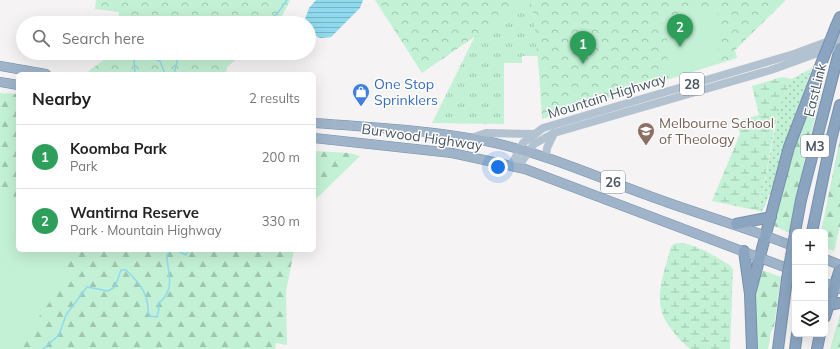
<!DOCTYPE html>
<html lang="en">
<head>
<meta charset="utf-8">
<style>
  :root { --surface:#fff; --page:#f2f2f2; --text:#222; --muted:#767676; --line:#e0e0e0; --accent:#1a73e8 }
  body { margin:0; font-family:Mulish,sans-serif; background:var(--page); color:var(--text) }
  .controls { position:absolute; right:12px; bottom:12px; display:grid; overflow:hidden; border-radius:6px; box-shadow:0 4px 16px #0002 }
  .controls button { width:36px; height:36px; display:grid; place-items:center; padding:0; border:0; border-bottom:1px solid var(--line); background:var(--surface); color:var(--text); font:20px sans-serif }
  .you { position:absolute; left:498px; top:167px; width:14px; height:14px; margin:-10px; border:3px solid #fff; border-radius:50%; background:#1a73e8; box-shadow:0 0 0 6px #1a73e833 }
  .badge { display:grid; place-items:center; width:26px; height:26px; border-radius:50%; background:var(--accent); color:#fff; font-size:13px; font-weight:700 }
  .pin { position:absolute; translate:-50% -33px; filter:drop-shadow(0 1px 2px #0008) }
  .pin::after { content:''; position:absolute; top:21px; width:14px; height:12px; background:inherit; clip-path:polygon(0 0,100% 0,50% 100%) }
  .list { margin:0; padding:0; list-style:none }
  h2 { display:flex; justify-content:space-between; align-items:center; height:52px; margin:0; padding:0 16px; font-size:17px }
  h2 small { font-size:13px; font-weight:400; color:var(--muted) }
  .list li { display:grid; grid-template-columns:26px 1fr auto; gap:12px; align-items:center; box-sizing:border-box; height:64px; padding:0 16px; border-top:1px solid var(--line) }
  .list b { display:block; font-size:15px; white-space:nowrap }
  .list p { margin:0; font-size:13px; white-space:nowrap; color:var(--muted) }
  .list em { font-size:13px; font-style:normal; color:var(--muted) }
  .icon { flex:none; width:22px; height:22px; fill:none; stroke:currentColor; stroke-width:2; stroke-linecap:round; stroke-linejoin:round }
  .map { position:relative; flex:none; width:840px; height:349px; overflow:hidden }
  .search { position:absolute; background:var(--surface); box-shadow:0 4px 16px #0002; left:16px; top:16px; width:300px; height:44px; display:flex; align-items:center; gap:10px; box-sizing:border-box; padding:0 14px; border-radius:22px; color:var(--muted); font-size:15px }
  .panel { position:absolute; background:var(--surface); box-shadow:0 4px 16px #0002; left:16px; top:72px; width:300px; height:180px; border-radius:6px }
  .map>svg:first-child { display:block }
  .grass { fill:url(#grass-tufts) }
  .forest { fill:url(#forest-firs) }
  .wetland { fill:url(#wetland-marsh) }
  .park { fill:url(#park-crowns) }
  .garden { fill:url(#garden-dots) }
  .pitch { fill:#c3f1d5 }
  .water { fill:url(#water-rules) }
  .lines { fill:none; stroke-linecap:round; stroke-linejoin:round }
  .stream { stroke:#90daee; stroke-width:1.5 }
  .trunk-casing { stroke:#7690ad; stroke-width:10 }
  .motorway-casing { stroke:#7690ad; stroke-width:12 }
  .primary { stroke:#b3c2d1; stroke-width:8 }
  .trunk { stroke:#9fb4c9; stroke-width:9 }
  .motorway { stroke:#8ba5c1; stroke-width:10 }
  .motorway-bridge-casing { stroke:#7690ad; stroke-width:12; stroke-linecap:butt }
  .motorway-bridge { stroke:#8ba5c1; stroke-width:10 }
  .labels { text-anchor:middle; stroke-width:3; stroke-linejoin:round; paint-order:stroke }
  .shield { fill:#fff; stroke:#808990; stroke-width:1 }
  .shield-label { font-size:13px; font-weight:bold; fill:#4a5661 }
  .shop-label { font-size:14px; fill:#366cbe; stroke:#fff; text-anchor:start }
  .street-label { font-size:14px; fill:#4a5661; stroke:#fff }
  .education-label { font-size:14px; fill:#785e54; stroke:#fff; text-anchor:start }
</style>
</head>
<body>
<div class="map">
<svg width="840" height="349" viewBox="0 0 840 349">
  <defs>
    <pattern id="grass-tufts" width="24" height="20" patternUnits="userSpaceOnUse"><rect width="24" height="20" fill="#c3f1d5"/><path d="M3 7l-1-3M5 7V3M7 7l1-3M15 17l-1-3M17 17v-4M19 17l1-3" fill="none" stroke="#a0c6b0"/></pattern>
    <pattern id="forest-firs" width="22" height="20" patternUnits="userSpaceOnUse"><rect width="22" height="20" fill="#c3f1d5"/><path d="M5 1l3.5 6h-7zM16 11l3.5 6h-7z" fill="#a0c6b0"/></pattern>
    <pattern id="wetland-marsh" width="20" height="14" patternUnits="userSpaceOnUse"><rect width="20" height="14" fill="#c3f1d5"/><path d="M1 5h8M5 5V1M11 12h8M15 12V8" fill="none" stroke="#a0c6b0"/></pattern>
    <pattern id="park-crowns" width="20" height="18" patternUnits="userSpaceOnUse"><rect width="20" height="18" fill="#c3f1d5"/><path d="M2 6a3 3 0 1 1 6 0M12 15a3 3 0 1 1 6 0" fill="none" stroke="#a0c6b0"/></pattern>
    <pattern id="garden-dots" width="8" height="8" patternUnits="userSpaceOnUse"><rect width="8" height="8" fill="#c3f1d5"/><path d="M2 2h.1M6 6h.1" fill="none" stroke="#a0c6b0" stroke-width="1.8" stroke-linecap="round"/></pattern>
    <pattern id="water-rules" width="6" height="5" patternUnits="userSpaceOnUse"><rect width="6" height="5" fill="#90daee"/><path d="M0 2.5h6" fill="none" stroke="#78b4c4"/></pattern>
  </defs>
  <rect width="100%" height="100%" fill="#f5f3f3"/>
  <path class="grass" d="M528 0H532L538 56H522V63H504V124L432 123 475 36Z"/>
  <g class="forest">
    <path d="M823 86 805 157 790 233 772 225 779 194 812 90Z"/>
    <path d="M0 93 18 94V250H294L286 292 287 345 276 343 275 349H0Z"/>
    <path d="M840 138V226L834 251 825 247V232H821Z"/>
    <path d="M314 151 349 153 360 156 314 201Z"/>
    <path d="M759 269 781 277 774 326 771 332 768 349H755V305Z"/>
    <path d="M840 314V349H830Z"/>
  </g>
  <g class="wetland">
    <path d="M782 77 792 79 776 120 759 211 712 201 740 134 736 121 759 115 752 86Z"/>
    <path d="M677 243C696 243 716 257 731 266L733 270 730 349H690C650 313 657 297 670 250L672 245Z"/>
  </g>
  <g class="park">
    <path d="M96 0H290L282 16 275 23H118L119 12 95 9Z"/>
    <path d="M375 0H528L422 73Z"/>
    <path d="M532 0H786L735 50 737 58 542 119 539 72Z"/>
    <path d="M113 53H244L227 67 226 74H85Z"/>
  </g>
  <path class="garden" d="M812 68 783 150 772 194H769L765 206 761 212 759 211 779 109 792 79Z"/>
  <g class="pitch">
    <path d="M715 4 721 25 715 41 722 62 673 77 663 44 668 43 661 19Z"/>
    <path d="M8 191 18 200V250H66L67 278 16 349H0V210L4 195Z"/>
  </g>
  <path class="water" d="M316 0H363L360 8 331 37 320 38 309 33V23L304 22 309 8Z"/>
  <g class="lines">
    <g class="stream">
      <path d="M263 23 277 14 287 0"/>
      <path d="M201 53 216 57 231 53"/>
      <path d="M135 74 134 59 140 54 160 61 165 74"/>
      <path d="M174 74 179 53"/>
      <path d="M43 349 59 335 66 315 87 287 108 291 115 287 121 270H126C139 282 149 294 148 313L150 316 157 317 159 309 157 306C160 301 165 299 167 293 173 281 167 269 167 255L171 250 178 251 186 255 188 250"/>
    </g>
    <defs>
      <g id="trunk">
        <path d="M0 66 46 74"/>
        <path d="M0 82 18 85"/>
        <path d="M314 123C371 127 430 130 486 141 545 153 599 178 655 198 701 215 749 228 795 247"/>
        <path d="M314 138 452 153 525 169 795 271"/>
        <path d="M825 259 840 265"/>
        <path d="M825 283 840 289"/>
      </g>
      <g id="motorway">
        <path d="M836 26 840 17"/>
        <path d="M736 224 771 217"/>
        <path d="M795 232 801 200 840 48"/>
        <path d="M812 232 831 140 840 105"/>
        <path d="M744 251 750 294 752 349"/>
        <path d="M750 294 789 147 819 69"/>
        <path d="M829 305 840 303"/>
        <path d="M825 317 840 269"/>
        <path d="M778 349 787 279"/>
        <path d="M795 349 797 334"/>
        <path d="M817 349 820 334"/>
      </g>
    </defs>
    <use href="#trunk" class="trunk-casing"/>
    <use href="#motorway" class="motorway-casing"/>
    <g class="primary">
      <path d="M471 138 486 133 534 134"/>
      <path d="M546 157 547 148 554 133"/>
      <path d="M511 166 523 143 543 128 794 54 840 37"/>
      <path d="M518 167 534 144 554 133 771 70 840 45"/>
    </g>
    <use href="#trunk" class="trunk"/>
    <use href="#motorway" class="motorway"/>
    <defs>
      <g id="motorway-bridge">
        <path d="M819 69 836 26"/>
        <path d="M787 279 795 234"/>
      </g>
    </defs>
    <use href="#motorway-bridge" class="motorway-bridge-casing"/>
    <use href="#motorway-bridge" class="motorway-bridge"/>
  </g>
  <defs>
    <symbol id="shop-pin" viewBox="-11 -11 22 30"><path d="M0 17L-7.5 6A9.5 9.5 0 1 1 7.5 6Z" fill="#3f7fe0" stroke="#fff"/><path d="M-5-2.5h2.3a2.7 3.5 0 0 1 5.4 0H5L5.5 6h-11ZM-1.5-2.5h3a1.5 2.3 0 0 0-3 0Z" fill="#fff"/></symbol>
    <symbol id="university-pin" viewBox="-11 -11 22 30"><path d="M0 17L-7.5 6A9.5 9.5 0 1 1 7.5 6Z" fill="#8d6e63" stroke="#fff"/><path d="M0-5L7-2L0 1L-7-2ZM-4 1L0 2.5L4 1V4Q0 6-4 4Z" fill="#fff"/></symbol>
  </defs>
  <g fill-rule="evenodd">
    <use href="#shop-pin" x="351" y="82" width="20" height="27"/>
    <use href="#university-pin" x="636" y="121" width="20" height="27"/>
  </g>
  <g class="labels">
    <g class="shield">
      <rect x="680" y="73" width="24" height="22" rx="3"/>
      <rect x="801" y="135" width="28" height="22" rx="3"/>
      <rect x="601" y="171" width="24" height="22" rx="3"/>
    </g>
    <g class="shield-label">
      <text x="692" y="89">28</text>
      <text x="815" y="151">M3</text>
      <text x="613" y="187">26</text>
    </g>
    <g class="shop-label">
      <text x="374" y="89">One Stop<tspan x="374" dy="16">Sprinklers</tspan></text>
    </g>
    <g class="street-label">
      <text transform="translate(815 90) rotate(-76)" y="5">EastLink</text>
      <text transform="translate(607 96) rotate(-17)" y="5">Mountain Highway</text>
      <text transform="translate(422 137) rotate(8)" y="5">Burwood Highway</text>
    </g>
    <g class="education-label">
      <text x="659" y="128">Melbourne School<tspan x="659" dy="16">of Theology</tspan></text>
    </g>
  </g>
</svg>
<div class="controls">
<button>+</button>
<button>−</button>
<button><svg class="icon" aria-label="layers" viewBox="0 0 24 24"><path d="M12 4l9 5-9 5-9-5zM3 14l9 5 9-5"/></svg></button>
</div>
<div class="you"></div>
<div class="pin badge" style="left:583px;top:64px;background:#2e9e5b">1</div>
<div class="pin badge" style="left:680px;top:47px;background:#2e9e5b">2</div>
<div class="search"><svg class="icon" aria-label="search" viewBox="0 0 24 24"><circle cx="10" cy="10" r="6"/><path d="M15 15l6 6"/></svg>Search here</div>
<section class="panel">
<h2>Nearby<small>2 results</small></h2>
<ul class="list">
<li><span class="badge" style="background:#2e9e5b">1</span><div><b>Koomba Park</b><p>Park</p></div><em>200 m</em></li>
<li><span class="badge" style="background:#2e9e5b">2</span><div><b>Wantirna Reserve</b><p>Park · Mountain Highway</p></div><em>330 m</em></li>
</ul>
</section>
</div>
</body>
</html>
